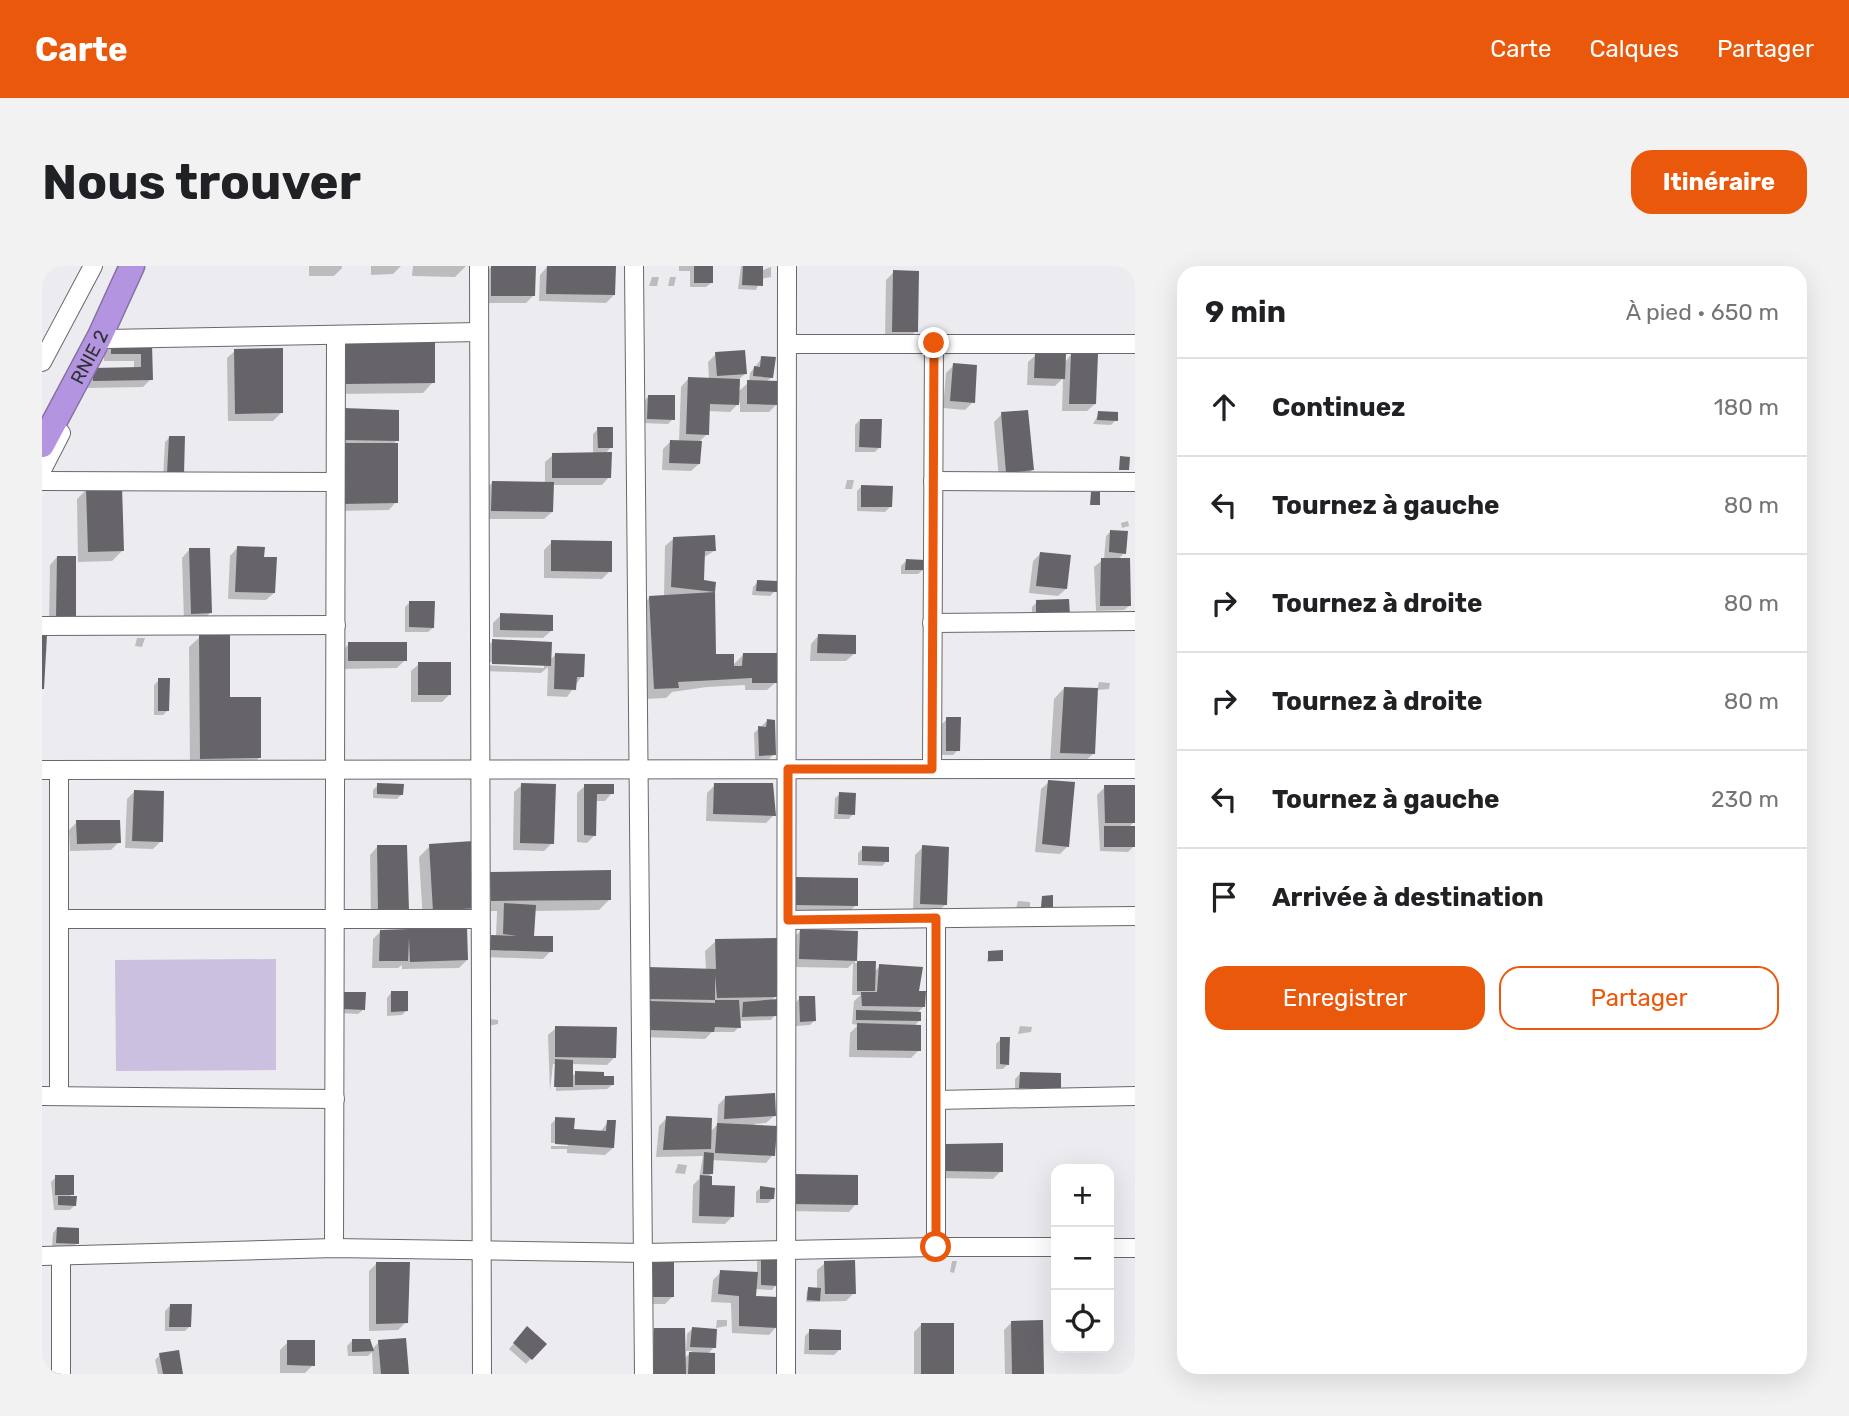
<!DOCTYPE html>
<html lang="fr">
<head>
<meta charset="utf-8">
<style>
  :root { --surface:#fff; --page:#f2f2f2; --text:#202124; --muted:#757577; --line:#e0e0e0; --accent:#ea580c }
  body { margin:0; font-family:Rubik,sans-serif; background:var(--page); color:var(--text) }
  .controls { position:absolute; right:21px; bottom:21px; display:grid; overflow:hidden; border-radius:14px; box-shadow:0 7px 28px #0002 }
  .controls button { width:63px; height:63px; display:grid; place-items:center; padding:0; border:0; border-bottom:2px solid var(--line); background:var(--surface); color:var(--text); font:35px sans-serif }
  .stop { position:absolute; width:21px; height:21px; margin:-16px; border:5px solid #ea580c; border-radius:50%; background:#fff }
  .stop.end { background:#ea580c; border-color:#fff; box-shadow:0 2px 7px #0008 }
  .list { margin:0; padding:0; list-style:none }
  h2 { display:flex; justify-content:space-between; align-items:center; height:91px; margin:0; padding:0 28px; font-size:30px }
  h2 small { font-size:23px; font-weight:400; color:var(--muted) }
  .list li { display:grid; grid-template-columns:46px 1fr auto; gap:21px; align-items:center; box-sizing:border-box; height:98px; padding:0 28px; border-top:2px solid var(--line) }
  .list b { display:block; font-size:26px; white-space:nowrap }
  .list em { font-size:23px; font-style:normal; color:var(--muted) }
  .actions { display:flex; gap:14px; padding:21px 28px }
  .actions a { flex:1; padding:16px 0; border:2px solid var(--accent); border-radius:21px; text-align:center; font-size:24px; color:var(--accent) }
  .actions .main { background:var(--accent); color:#fff }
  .icon { flex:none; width:38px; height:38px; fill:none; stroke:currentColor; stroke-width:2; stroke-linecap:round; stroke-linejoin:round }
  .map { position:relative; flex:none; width:1093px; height:1108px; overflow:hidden; border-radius:21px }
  header { display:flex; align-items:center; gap:42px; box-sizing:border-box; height:98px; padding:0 35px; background:var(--accent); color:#fff }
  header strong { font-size:33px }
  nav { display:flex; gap:38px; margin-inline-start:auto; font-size:24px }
  .intro { display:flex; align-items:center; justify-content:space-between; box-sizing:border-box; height:168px; padding:0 42px }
  h1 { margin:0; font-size:49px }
  .button { padding:18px 32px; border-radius:21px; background:var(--accent); color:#fff; font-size:24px; font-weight:700 }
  main { display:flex; gap:42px; padding:0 42px }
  aside { flex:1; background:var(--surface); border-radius:21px; box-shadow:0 7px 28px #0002 }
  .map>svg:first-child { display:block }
  .green { fill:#ccc0e1 }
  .shadow { fill:#0003 }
  .building { fill:#666468 }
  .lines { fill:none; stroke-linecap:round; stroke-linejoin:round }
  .minor-casing { stroke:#69686c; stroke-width:20 }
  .highway-casing { stroke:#8671a3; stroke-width:27 }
  .minor { stroke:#fff; stroke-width:18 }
  .highway { stroke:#b394e0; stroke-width:24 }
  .route { stroke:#ea580c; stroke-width:9 }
  .labels { text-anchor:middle; stroke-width:7; stroke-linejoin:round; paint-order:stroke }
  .street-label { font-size:19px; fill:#313032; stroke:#faf8fd }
</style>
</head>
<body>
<header>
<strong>Carte</strong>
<nav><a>Carte</a><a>Calques</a><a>Partager</a></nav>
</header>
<div class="intro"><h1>Nous trouver</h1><a class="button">Itinéraire</a></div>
<main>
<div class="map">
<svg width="1093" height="1108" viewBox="0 0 1093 1108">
  <rect width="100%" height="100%" fill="#ecebef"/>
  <path class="green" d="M234 693V804L74 805 73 694Z"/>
  <g class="shadow">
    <path d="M0 0H11L7 4Z"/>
    <path d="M267 0H300V2L292 10H267Z"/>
    <path d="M329 0H359L351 8 329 9Z"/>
    <path d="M371 0H424L413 11 370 10Z"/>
    <path d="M450 0H492V29L484 37H442V7Z"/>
    <path d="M637 0H669V17L664 21H648V5H637Z"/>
    <path d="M699 0H719V5L729 1V11L719 13 714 24 696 23Z"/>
    <path d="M505 1 572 29 564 37 497 35 498 9Z"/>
    <path d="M852 6 874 65 866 73H843L844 14Z"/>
    <path d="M610 11H617L615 20H607Z"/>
    <path d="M628 11H634L632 20H626Z"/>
    <path d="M109 79V113L101 121 44 122 52 103H92V95H62V88L70 80Z"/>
    <path d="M304 80 391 116 381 127 294 128 293 90Z"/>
    <path d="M193 85 239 147 231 155H186L185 92Z"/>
    <path d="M674 88 703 108 696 114V126L707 116 708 107 720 92 730 111 724 116 735 138 727 146H698V136L688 146 666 145 665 168 658 175 657 198 649 205 620 204 621 183 628 176H637L639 121 646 113 667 114 666 96Z"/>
    <path d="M994 89 1022 97 1029 89 1053 138 1045 145H1020L1021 112 1013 120 985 119 986 96Z"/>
    <path d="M912 99 931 136 923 144 901 142 904 107Z"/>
    <path d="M607 130 631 153 626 158 601 157 602 135Z"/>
    <path d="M1057 147 1074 154 1069 159 1051 158Z"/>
    <path d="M960 148 990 204 982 212 957 214 952 156Z"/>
    <path d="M294 151 355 174 351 179 354 236 347 244 292 245Z"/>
    <path d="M818 154 838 181 833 186H813V159Z"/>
    <path d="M556 163 569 181 563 188 567 211 560 219H510V246L502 253H442L443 224 451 216 503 217V196L511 189 551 188V168Z"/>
    <path d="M128 171 140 207 121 212 123 176Z"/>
    <path d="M805 214H812L810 223H803Z"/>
    <path d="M820 220 848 241 843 246 815 245V225Z"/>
    <path d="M45 223 80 285 70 295 36 296 35 233Z"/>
    <path d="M1086 255 1087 260 1080 262 1079 257Z"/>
    <path d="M1069 265 1082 287 1076 294 1087 340 1082 344 1054 345 1052 301 1062 293 1064 270Z"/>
    <path d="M631 273 672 285 661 292 660 316 672 317 673 389 690 400 701 389 733 417 725 424H703V419L665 421 630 426 624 432 602 433 597 342 608 331H622L623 280Z"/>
    <path d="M510 276 568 305 560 313 502 312V284Z"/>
    <path d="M195 282 232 327 224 334 186 333 188 290Z"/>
    <path d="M147 284 169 346 161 354 142 355 140 292Z"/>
    <path d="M999 287 1024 323 1016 330 987 327 991 295Z"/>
    <path d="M15 291 32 351 7 359 8 299Z"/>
    <path d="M864 295 881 304 876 308H859V300Z"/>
    <path d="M716 316 733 325 728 330 710 329 711 321Z"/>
    <path d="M368 336 391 362 386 366H363V341Z"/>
    <path d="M995 336 1021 354H990V341Z"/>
    <path d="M459 349 509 365 501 372 451 371V357Z"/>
    <path d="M776 370 812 388 804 395H768L769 378Z"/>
    <path d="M158 371 218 491 207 502 148 503 147 381Z"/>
    <path d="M95 372H103L100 381 93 380Z"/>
    <path d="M451 375 507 395 514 388 540 410 525 431 505 430 506 401 499 407 443 405V399L502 402V398L443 396V383Z"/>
    <path d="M307 378 363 394 355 402 299 403V386Z"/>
    <path d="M377 398 408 428 400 436H369V405Z"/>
    <path d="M117 414 126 444 121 449H112V419Z"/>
    <path d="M1057 416 1068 417 1067 423 1055 424Z"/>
    <path d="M1022 422 1051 488 1040 498 1008 497 1012 433Z"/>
    <path d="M905 453 916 484 911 489H899L900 458Z"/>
    <path d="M725 455 732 488 727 493 713 494 712 467Z"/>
    <path d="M1007 516 1026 580 1018 588 993 586 999 523Z"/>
    <path d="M336 519 360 528 355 533 331 532V524Z"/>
    <path d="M480 519 510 577 502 585 471 584 472 526Z"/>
    <path d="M673 519 732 549 724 557 664 555 665 527Z"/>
    <path d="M543 520 570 527 563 535H553V569L545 577 535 576V527Z"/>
    <path d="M1063 521 1091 557 1086 562 1091 581 1086 586 1058 585 1055 529Z"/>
    <path d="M93 525 119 575 111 583 83 582 85 533Z"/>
    <path d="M798 528 811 548 807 553H792L793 532Z"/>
    <path d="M35 556 77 576 69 584 28 585 27 564Z"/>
    <path d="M388 580 434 642 423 652 381 655 377 591Z"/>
    <path d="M335 581 365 645 329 653 328 589Z"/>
    <path d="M881 581 904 638 896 646 871 645 873 589Z"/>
    <path d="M821 582 845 595 840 600 816 599V587Z"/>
    <path d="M449 607 568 633 557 644 492 645 490 672 509 685 501 693 441 691 442 679 454 671 455 645H439L438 618Z"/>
    <path d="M754 613 814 639 806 647 746 646 747 621Z"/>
    <path d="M976 635 988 636V641L974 642Z"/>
    <path d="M424 663 425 694 417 702 360 703V699L356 702H330L331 673 339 665Z"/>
    <path d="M758 665 814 666 813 697H832V706L838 700 875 727 882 740 875 747 878 754 872 760 877 784 869 792 807 791 808 767 816 759 810 758 812 735 819 729H810L811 697 806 702 752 701 751 673Z"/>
    <path d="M674 675 734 730 729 735 733 749 729 754 697 755V761L692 766H670L663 773 600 771 596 714 664 704 663 685Z"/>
    <path d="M947 686 960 695 945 696Z"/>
    <path d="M349 727 364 745 360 749 345 750V732Z"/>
    <path d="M758 732 773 754 768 759 754 760 753 737Z"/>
    <path d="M297 733 321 744 316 748 297 747Z"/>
    <path d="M448 753 456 754V758L446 760Z"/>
    <path d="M978 760 990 761 989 766 976 768Z"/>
    <path d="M514 762 573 791 565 799 529 798V811L534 807 560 812 570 819 565 823 514 825V798H511L508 825 506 769Z"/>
    <path d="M959 773 966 798 961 803H954V778Z"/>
    <path d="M978 808 1017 809 1012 827 973 826V813Z"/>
    <path d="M684 831 732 850 724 857 712 858 731 889 724 897 670 894V907L666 911 669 921 691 950 683 958 650 957 651 919 657 913 661 890 614 891 617 860 625 852 668 866 675 859 676 839Z"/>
    <path d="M514 853 531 868 558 866 566 856 571 882 563 889 525 887V883H509V880H526V877H509V858Z"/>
    <path d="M905 879 959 905 951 913 896 912 897 887Z"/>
    <path d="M636 898 645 899 643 908 633 907Z"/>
    <path d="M14 911 30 928 26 932 33 939 28 944H12L9 916Z"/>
    <path d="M744 917 814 938 807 946 744 945Z"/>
    <path d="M719 921 731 932 726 937H714V926Z"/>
    <path d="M15 962 35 977 30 982 10 981 11 967Z"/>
    <path d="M720 990 734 1019 730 1024 713 1023 712 1032 734 1061 727 1069 690 1067 689 1037 669 1036 671 1014 679 1006 715 1007V995Z"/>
    <path d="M910 995H915L912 1007 908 1006Z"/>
    <path d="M335 997 364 1056 356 1064 327 1065V1005Z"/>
    <path d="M611 997 631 1030 623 1038H604L603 1005Z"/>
    <path d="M783 997 812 1027 804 1035 764 1036 765 1025 775 1023V1004Z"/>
    <path d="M128 1040 148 1060 143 1065H123V1045Z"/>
    <path d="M675 1054H685V1060L674 1062Z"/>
    <path d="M969 1057 1000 1108H963L962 1064Z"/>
    <path d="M880 1058 910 1108H872V1066Z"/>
    <path d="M485 1063 502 1078 484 1098 467 1083Z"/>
    <path d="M612 1063 642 1093 650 1085H644L645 1068 650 1063 672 1081 666 1088 671 1108H604L605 1071Z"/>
    <path d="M768 1065 797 1084 792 1089 762 1088 763 1070Z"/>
    <path d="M310 1075 330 1083 337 1076 365 1108H331L330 1086 326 1090H306L305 1080Z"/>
    <path d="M246 1076 271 1099 263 1107H238V1084Z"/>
    <path d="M118 1089 139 1108H116L113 1094Z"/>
    <path d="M0 1103 8 1104V1108H0Z"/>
  </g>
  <g class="building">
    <path d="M449 0H494L493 30H449Z"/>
    <path d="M505 0H574L573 29 504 28Z"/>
    <rect x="652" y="0" width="19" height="17"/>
    <path d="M701 0H721V20L700 19Z"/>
    <path d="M851 4 877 5 876 66H850Z"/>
    <path d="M393 76V117L304 118 303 78Z"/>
    <path d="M69 78H110L111 114 51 115V102L99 101V88H69Z"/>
    <path d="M241 82V147L193 148 192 83Z"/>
    <path d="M703 84 705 108 675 110 673 86Z"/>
    <path d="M993 87 1024 88 1023 113 992 112Z"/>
    <path d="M1029 87 1056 88 1054 138H1027Z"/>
    <path d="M719 90 734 91 731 112 711 110 712 100 718 101Z"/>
    <path d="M911 97 935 99 933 137 908 135Z"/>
    <path d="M646 111 698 113 697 139 668 138 667 169 644 168Z"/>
    <path d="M705 114 737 115V139L705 138Z"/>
    <path d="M606 129H633V154L605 153Z"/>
    <path d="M301 142 357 144V175L300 174Z"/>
    <path d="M986 144 992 204 964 207 959 146Z"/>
    <path d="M1056 145 1076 146V155L1055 154Z"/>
    <path d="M818 153H840L839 182 817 181Z"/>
    <path d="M555 161H571V182H556Z"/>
    <path d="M127 170H143L142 208H125Z"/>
    <path d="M628 174 660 175 658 198 627 197Z"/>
    <path d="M299 177H356V237L299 238Z"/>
    <path d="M570 186 569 212H510V187Z"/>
    <path d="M1078 190 1088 191 1087 204H1077Z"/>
    <path d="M450 215 512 216 511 246 449 245Z"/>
    <path d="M819 219 851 220 850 241H819Z"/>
    <path d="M80 220 82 285 46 286 44 221Z"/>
    <path d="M1049 226H1058V239H1048Z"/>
    <path d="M1068 264 1086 265 1084 288 1067 286Z"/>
    <path d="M673 269 674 285H663L662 314 674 316 673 326 629 321 631 271Z"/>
    <path d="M509 274 570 275V306L509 305Z"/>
    <path d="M195 280 223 281 222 291H235L233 327 193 326Z"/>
    <path d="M147 282H168L170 347 149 348Z"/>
    <path d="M998 286 1029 289 1025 323 994 320Z"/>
    <path d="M15 290H34V352H14Z"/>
    <path d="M1059 292H1088L1089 340H1058Z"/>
    <path d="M864 293 883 294V304H863Z"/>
    <path d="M715 314 735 315V326L714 325Z"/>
    <path d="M673 326 674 388H692V400H700L701 387H735V417H710V412L675 414 636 416 637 422 612 423 607 330Z"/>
    <path d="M1027 333 1028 349 994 350V334Z"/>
    <path d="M367 335H393L392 362 367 361Z"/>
    <path d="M458 347 511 349V365L458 364Z"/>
    <path d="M776 368 814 369V388L775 387Z"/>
    <path d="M0 369H5L2 423H0Z"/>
    <path d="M157 369H188V431H219V492L158 493Z"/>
    <path d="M450 373 510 376 509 400 450 398Z"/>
    <rect x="306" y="376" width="59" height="19"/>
    <path d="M513 387 543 388 542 411H535L534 424 512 423Z"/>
    <rect x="376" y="396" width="33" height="33"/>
    <path d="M116 412H128L127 445H116Z"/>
    <path d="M1022 421 1056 422 1053 488 1018 487Z"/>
    <path d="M904 451H919L918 485H904Z"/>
    <path d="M725 453 733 454 734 489 717 490 716 460 724 461Z"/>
    <path d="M1006 514 1033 516 1027 581 1000 578Z"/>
    <path d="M335 517 362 518 361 529 335 528Z"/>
    <path d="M479 517 514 518 512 578 478 577Z"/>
    <path d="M672 517H731L734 550 671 548Z"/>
    <path d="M542 518H572V528H555L554 570 542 569Z"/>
    <path d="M1062 519H1093V557H1063Z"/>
    <path d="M92 524 122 525 121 576 90 575Z"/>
    <path d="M797 526 814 527 813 549 796 548Z"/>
    <path d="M34 554H78L79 577 35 578Z"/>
    <rect x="1062" y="560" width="31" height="21"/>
    <path d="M431 575 435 642 391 645 387 578Z"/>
    <path d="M335 579H365L367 645 336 646Z"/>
    <path d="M880 579 907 581 905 639 878 638Z"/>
    <path d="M820 580 847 581V596L820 595Z"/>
    <path d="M569 604V634L449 635 448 606Z"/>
    <path d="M754 611 816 612V640L753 639Z"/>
    <path d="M1011 629V642L999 641 1000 630Z"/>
    <path d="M462 637 494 639 492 670H511V686L448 684 449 669 475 670 461 668Z"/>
    <path d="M425 661 426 694 368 696 367 672 366 695H337L338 664Z"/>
    <path d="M758 663 816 665 815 695 757 693Z"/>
    <path d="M735 672 736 731 675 732 673 709V734L605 733 606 701 674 703 673 673Z"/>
    <path d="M961 684V695H946V685Z"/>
    <path d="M815 695H834L833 725H815Z"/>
    <path d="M837 698 881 701 877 725H884L883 741 820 740 819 726H835Z"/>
    <path d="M349 725H366V745L349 746Z"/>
    <path d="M301 726H324L323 744 301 743Z"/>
    <path d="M757 730H773L774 755 758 756Z"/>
    <path d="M736 733 735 750 700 751 701 736Z"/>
    <path d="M673 734H697L699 762 673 761 672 766 607 764 608 735 673 737Z"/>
    <path d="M814 744 879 746V755L814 754Z"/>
    <path d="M815 757 879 759V785L815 784Z"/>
    <path d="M513 760 575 761 574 792 513 791Z"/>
    <path d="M958 771H968L967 799 958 798Z"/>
    <path d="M513 793 531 794V821H512Z"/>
    <path d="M533 805 562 806V810H572V819H533Z"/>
    <path d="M978 806 1019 807V823L977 822Z"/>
    <path d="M733 827 734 850 682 853 683 830Z"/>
    <path d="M624 850 670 852 669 883 621 884Z"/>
    <path d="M513 851 533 852 532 863 564 865 565 854H574L572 882 513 878Z"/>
    <path d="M675 857 735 860 733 890 673 887Z"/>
    <path d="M961 877V906L903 905 904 878Z"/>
    <path d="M662 886 672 887 671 908H661Z"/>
    <path d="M751 908 816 909V939L751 938Z"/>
    <rect x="13" y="909" width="19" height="20"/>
    <path d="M658 909 670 910V919L693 920 692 951 657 950Z"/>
    <path d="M718 920 733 922 732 933H718Z"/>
    <path d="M16 930H35L34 940 16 939Z"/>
    <path d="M15 961 37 962V978L14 977Z"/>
    <path d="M719 989H737L736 1020 719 1019Z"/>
    <path d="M813 994 814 1028H783L782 995Z"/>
    <rect x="611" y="995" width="21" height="36"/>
    <path d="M334 996H368L366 1057 334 1058Z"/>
    <path d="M678 1004 716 1006 714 1030 736 1031V1062L697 1060V1030L676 1028Z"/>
    <path d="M766 1021 779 1022 778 1035 765 1034Z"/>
    <path d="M128 1038H150L149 1061H127Z"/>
    <path d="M1001 1054 1002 1108H970L969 1055Z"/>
    <rect x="879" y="1057" width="33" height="51"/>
    <path d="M485 1060 505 1078 490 1094 471 1077Z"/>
    <path d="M650 1061 675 1063 674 1082 648 1081Z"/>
    <path d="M612 1062H643L644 1108H611Z"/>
    <path d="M767 1063 799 1064V1084H767Z"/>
    <path d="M364 1072 367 1108H339L336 1074Z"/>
    <path d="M310 1073H328L332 1085 310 1086Z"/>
    <path d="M245 1074H273V1100L245 1099Z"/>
    <path d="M137 1084 141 1108H121L117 1087Z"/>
    <path d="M647 1086 673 1087V1108H646Z"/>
  </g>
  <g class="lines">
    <defs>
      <g id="minor">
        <path d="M437 0 440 1108"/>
        <path d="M592 0 602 1108"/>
        <path d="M58 70 64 73 437 66"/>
        <path d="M745 78H1093"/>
        <path d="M0 96 51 0"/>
        <path d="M0 204 19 167"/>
        <path d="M0 215 293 216"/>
        <path d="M891 215 1093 216"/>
        <path d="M890 357 1093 355"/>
        <path d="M0 360 294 359"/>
        <path d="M890 503 892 77"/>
        <path d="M0 504 1093 503"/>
        <path d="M17 653H438"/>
        <path d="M745 654 1093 650"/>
        <path d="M0 830 293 833"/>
        <path d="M17 830V504"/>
        <path d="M894 834 1093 830"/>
        <path d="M894 981V652"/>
        <path d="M292 982 294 69"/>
        <path d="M1067 982H1093"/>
        <path d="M0 990 292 982 603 987 894 981H1014"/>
        <path d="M19 1108V991"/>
        <path d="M744 1108 745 0"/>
      </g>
      <g id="highway">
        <path id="s1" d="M0 179 58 70 90 0"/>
      </g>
    </defs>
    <use href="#minor" class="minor-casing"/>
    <use href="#highway" class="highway-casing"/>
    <use href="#minor" class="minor"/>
    <use href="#highway" class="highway"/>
  </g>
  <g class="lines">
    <path class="route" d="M892 77 890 503H746V654L894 652V981"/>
  </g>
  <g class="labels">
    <g class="street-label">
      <text dy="7" stroke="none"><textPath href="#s1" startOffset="100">RNIE 2</textPath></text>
    </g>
  </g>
</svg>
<div class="controls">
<button>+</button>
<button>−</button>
<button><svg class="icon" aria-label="locate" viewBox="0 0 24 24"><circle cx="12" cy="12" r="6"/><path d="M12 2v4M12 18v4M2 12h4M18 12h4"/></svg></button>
</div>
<div class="stop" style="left:894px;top:981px"></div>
<div class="stop end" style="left:892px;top:77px"></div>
</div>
<aside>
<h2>9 min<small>À pied · 650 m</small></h2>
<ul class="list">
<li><svg class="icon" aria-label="ahead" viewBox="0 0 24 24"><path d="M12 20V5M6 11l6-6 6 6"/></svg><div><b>Continuez</b></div><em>180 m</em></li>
<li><svg class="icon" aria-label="left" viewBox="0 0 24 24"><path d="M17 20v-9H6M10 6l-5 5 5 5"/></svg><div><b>Tournez à gauche</b></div><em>80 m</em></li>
<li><svg class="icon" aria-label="right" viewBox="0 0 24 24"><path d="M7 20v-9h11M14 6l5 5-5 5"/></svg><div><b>Tournez à droite</b></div><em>80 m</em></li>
<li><svg class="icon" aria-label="right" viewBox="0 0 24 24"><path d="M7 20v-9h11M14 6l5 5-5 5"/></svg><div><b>Tournez à droite</b></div><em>80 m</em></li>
<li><svg class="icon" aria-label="left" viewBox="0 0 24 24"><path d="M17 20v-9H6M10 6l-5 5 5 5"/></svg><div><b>Tournez à gauche</b></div><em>230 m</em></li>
<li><svg class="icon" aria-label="arrive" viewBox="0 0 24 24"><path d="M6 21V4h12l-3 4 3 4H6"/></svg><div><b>Arrivée à destination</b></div></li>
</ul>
<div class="actions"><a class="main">Enregistrer</a><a>Partager</a></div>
</aside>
</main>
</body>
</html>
